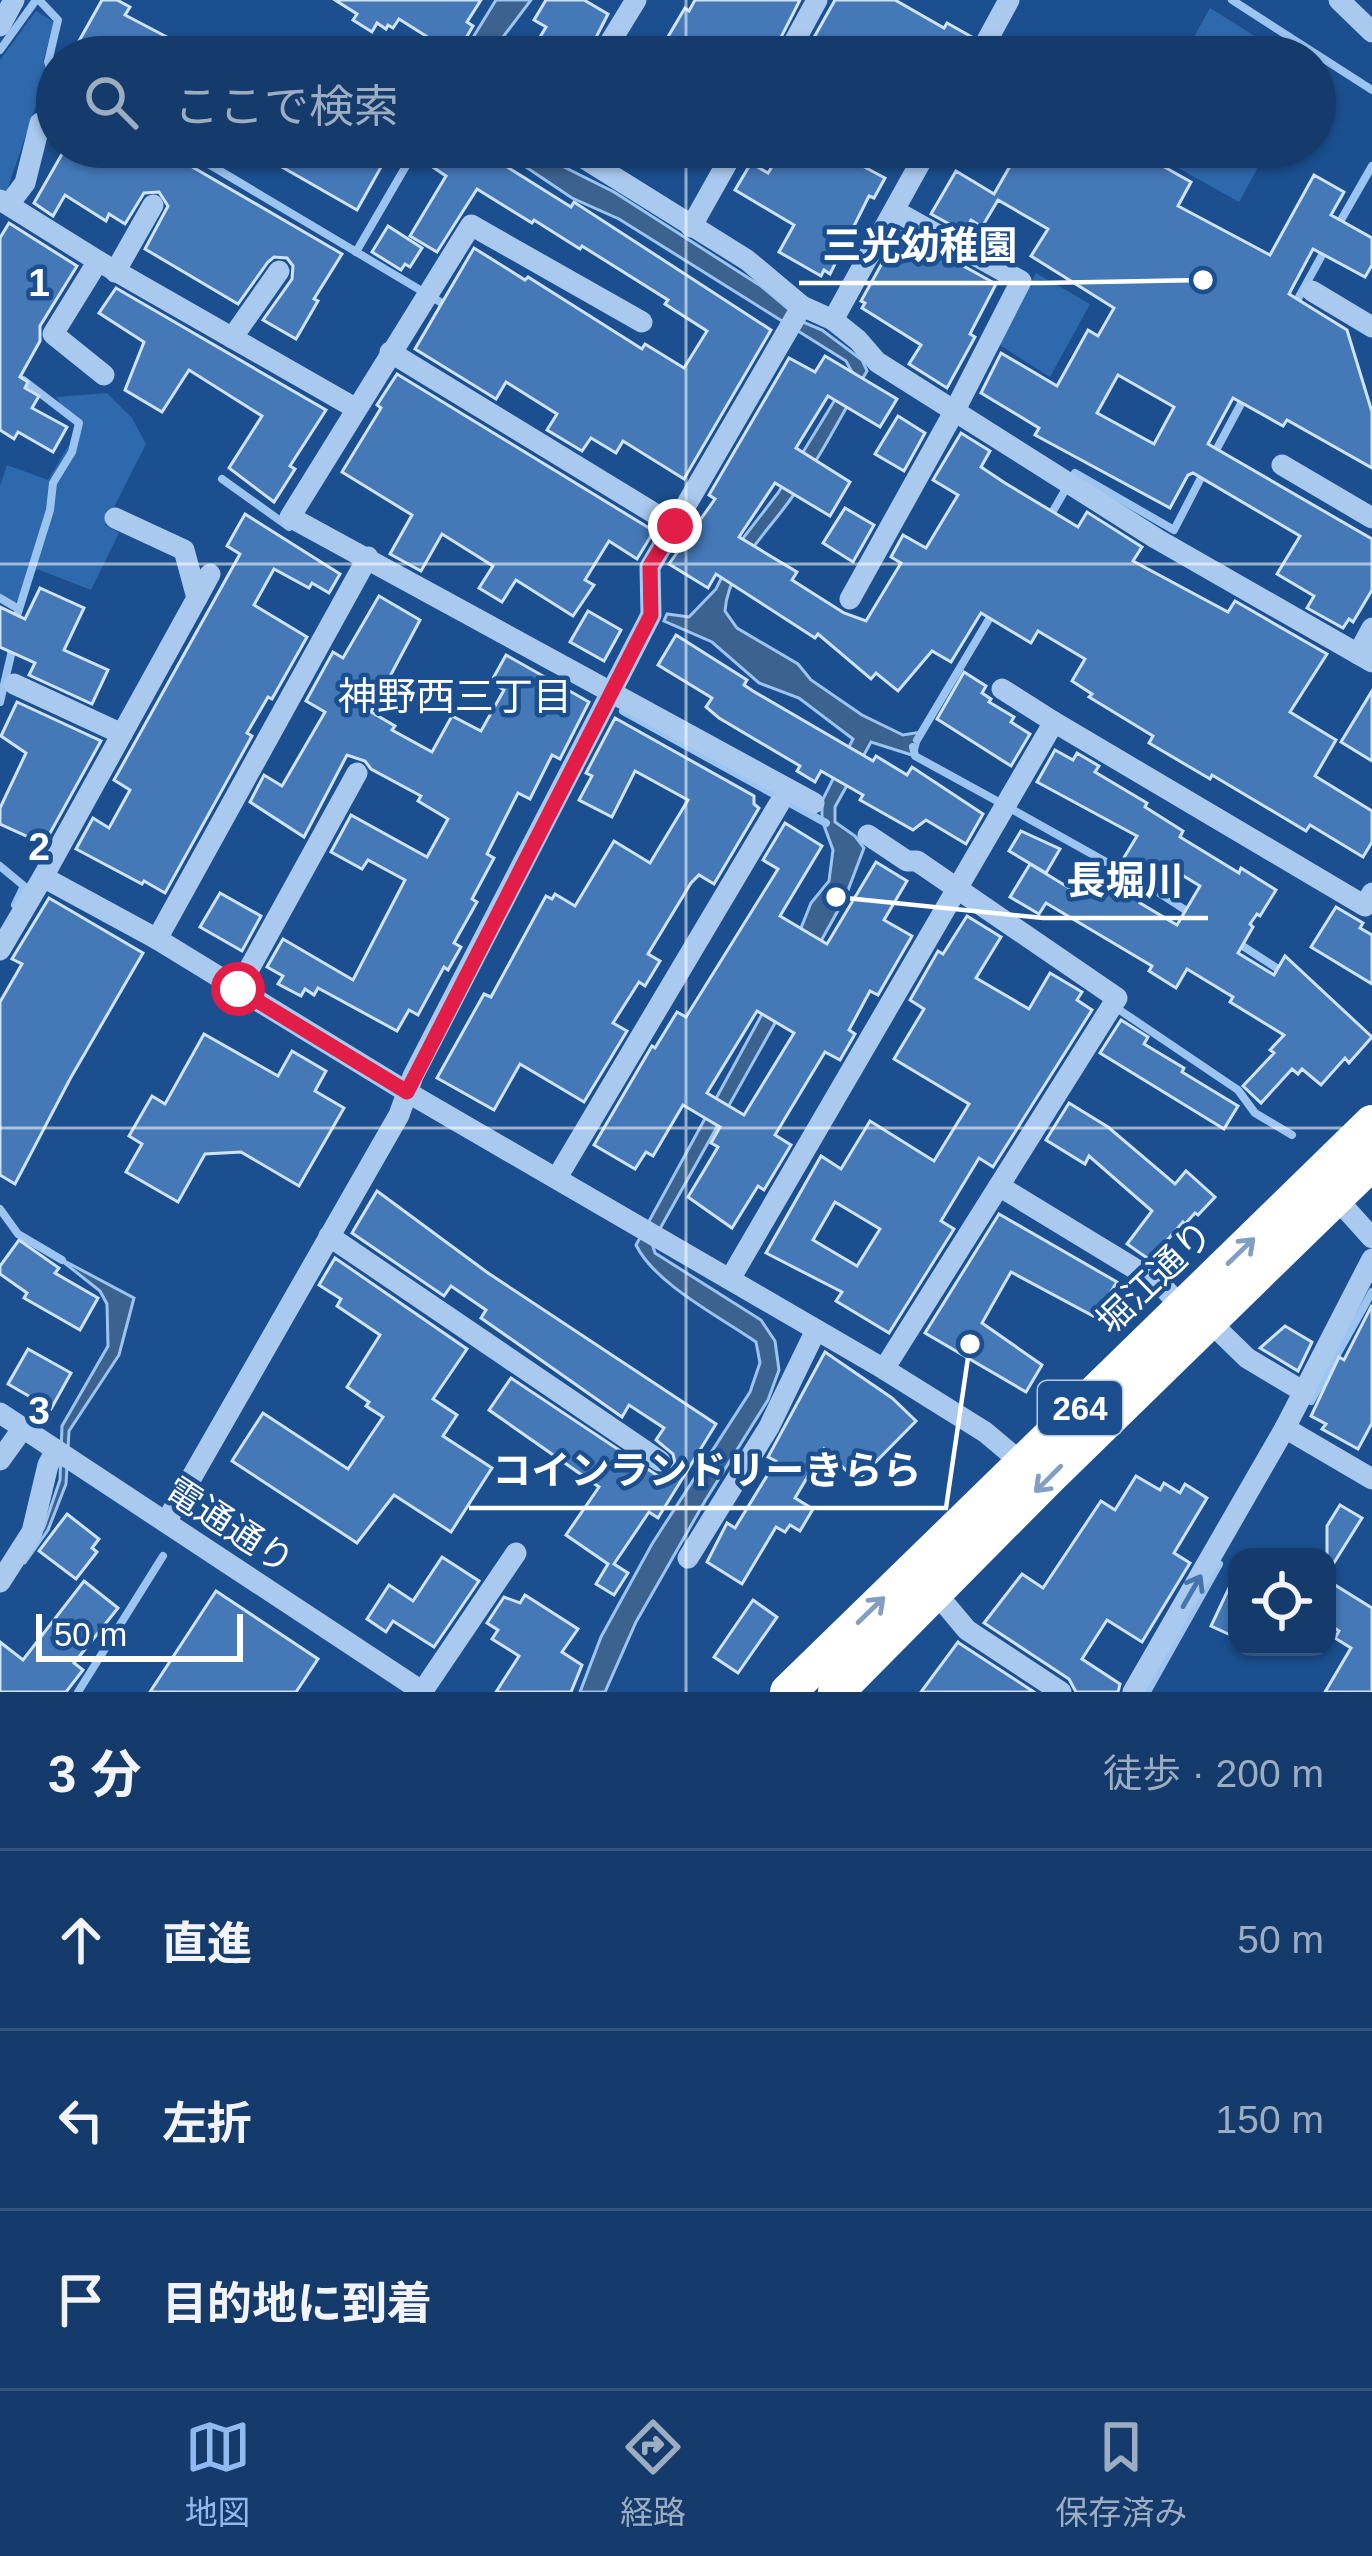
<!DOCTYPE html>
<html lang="ja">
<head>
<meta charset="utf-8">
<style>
  :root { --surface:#143b6b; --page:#1d4271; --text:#f1f3f6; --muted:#9dadc1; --line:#33557e; --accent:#90b9f0 }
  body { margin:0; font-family:Helvetica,"Noto Sans JP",sans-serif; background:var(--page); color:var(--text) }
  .controls { position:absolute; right:36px; bottom:36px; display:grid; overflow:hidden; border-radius:24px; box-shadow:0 3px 9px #0004 }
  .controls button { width:108px; height:108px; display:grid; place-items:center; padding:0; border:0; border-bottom:3px solid var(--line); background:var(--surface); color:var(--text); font:60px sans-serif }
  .scale { position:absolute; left:36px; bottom:30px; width:207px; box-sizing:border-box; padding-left:12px; border:6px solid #fff; border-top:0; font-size:33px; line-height:42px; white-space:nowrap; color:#fff; -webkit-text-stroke:9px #1b4f8f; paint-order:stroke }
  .stop { position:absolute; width:36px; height:36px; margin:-27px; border:9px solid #e11d48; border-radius:50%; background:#fff }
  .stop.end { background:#e11d48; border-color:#fff; box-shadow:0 3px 12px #0008 }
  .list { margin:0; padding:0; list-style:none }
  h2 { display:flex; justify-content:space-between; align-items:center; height:156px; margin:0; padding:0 48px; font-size:51px }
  h2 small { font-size:39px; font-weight:400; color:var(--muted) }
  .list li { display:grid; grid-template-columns:78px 1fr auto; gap:36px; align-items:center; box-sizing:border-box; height:180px; padding:0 48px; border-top:3px solid var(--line) }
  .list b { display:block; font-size:45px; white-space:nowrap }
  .list em { font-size:39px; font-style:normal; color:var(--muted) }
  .icon { flex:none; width:66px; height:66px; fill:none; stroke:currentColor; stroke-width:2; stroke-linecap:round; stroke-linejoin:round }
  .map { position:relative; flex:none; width:1372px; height:1692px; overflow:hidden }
  .search { position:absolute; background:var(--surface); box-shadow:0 3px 9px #0004; left:36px; right:36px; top:36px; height:132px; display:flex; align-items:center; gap:30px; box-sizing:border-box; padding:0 42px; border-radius:66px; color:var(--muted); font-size:45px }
  .sheet { height:696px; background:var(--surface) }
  nav { display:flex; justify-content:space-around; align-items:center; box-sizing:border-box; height:168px; border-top:3px solid var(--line); background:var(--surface); font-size:33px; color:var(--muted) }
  nav a { display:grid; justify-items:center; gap:6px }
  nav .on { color:var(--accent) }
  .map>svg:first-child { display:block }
  .green { fill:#2e69ad }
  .water { fill:#3c6290; stroke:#9cc4f0; stroke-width:3 }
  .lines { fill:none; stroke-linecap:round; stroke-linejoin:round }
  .stream { stroke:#9cc4f0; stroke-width:8 }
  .building { fill:#4478b7; stroke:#cfe3fa; stroke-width:3; fill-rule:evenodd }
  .minor { stroke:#a9c9ee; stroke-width:21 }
  .highway { stroke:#fff; stroke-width:36 }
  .oneway { stroke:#829ec1 }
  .oneway2 { stroke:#4674ac }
  .route { stroke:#e11d48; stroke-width:15 }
  .grid { fill:none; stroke:#fff; stroke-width:3; stroke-opacity:0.55 }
  .labels { text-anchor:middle; stroke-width:9; stroke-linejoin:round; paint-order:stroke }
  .shield { fill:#1b4f8f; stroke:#bbcadd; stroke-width:3 }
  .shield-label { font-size:33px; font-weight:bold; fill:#fff }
  .street-label { font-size:36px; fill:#fff; stroke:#1b4f8f }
  .neighbourhood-label { font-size:39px; fill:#fff; stroke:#1b4f8f }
  .grid-label { font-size:39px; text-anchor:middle; font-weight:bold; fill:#fff; stroke:#1b4f8f; stroke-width:9; stroke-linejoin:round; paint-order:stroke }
  .leader { fill:none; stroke:#fff; stroke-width:4.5 }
  .callout-dot { fill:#fff; stroke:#1b4f8f; stroke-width:4.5 }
  .callout-label { font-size:39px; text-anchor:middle; font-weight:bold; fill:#fff; stroke:#1b4f8f; stroke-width:9; stroke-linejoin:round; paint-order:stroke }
</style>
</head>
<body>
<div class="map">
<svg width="1372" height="1692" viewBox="0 0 1372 1692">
  <rect width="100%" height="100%" fill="#1b4f8f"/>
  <g class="green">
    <path d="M1210 8 1288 57H1183Z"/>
    <path d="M36 11 54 22 43 61 47 73 6 193 0 190V60Z"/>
    <path d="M1141 147H1269L1239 202Z"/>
    <path d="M1036 273 1090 304 1050 377 998 344Z"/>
    <path d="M107 393 132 418 146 444 105 525 119 533 91 590 37 569 12 608 0 601V486L7 465 48 480 70 443 75 426 56 397Z"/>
  </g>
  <g class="water">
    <path d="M496 0H531L488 57H461Z"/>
    <path d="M496 147H524L614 192 761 286 805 323 822 330 862 360 867 371C842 414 819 460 790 500 766 534 728 568 725 611L737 628 798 664 811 680 862 715 903 735 921 732 915 756 871 742 835 807V822L855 836 864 848 845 898 652 1243 655 1253 761 1320 775 1341 779 1370 768 1400 705 1501 636 1622 605 1692H580L601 1637 652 1544 750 1392 760 1363 756 1342C720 1317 655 1284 636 1245L779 983 811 903 829 881 833 850 822 820V801L853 739 799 698 759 683 712 642 664 621 667 614 689 617 716 589 737 546 778 493 852 372 846 361 619 219 572 198Z"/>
    <path d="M57 1257 134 1298 119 1355 69 1431 66 1484 48 1530 24 1564 44 1527 60 1480 62 1426 108 1346 107 1304 100 1291Z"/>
  </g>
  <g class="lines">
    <g class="stream">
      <path d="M39 0 58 20 48 62 51 71 57 75"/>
      <path d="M1232 0 1372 90"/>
      <path d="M0 50 36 0"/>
      <path d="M180 147 447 306"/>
      <path d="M1337 227 1372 166"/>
      <path d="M356 252 417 147"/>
      <path d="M1294 306 1327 246"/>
      <path d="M1214 454 1244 398"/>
      <path d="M222 479 289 527"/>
      <path d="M1049 518 1075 473 1174 530 1204 472"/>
      <path d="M0 598 17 608"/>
      <path d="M16 619 50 510 53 483 72 452 79 423 23 380"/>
      <path d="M0 702 13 646"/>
      <path d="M623 711 826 823"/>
      <path d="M917 740 992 614"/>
      <path d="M913 747 915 756 997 801"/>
      <path d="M1015 811 1124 872"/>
      <path d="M0 866 24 886 15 905"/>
      <path d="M1142 882 1190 913"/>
      <path d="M1238 943 1286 974"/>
      <path d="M1121 1011 1238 1090 1255 1113 1292 1135"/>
      <path d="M0 1209 18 1234 62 1260"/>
      <path d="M1311 1401 1372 1292"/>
      <path d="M78 1692 163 1556"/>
      <path d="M1147 1692 1219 1564"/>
    </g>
  </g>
  <g class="building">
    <path d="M102 0H117L130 7 125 15 167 37 156 57H70Z"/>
    <path d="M335 0H481L467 22 473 26 456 55 399 19 393 28 388 25 386 29 377 23 372 32 353 20 357 14Z"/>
    <path d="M546 0H584L608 14 586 57H551L534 47 546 27 534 20Z"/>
    <path d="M695 0H800L771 57H656L685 8 689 11Z"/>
    <path d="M835 0H895L944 28 947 23 972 37 962 57H803Z"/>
    <path d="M66 147H158L342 254 314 299 318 301 296 339 263 320 292 279 293 266 287 258 274 257 268 262 238 304 145 249 168 206 159 192 144 193 125 224 109 214 106 221 65 195 53 216 34 203Z"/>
    <path d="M247 147H381L375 155 385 160 357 210Z"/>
    <path d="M433 147H493L488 155 571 207 574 202 771 330 684 479 623 441 616 453 591 438 582 451 547 430 557 414 506 382 496 399 415 349 474 248 525 280 528 277 642 349 645 344 684 368 707 331 665 304 668 300 582 246 580 249 534 220 532 223 477 189 437 252 410 236 446 176 424 161Z"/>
    <path d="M784 147H827L885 178 874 198 869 196 830 274 824 270 821 276 779 252 794 225 735 190 751 163 768 173Z"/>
    <path d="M1021 147H1048L1082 166 1093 147H1129L1191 182 1178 206 1270 255 1314 175 1344 192 1331 215 1372 238V265L1365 277 1313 249 1289 294 1347 330 1372 412V468L1287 420 1283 426 1233 398 1208 444 1372 539V590L1353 622 1349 619 1343 628 1307 608 1314 596 1277 574 1300 536 1193 473 1188 475 1170 508 1035 435 1039 428 981 393 1001 353 1057 386 1088 330 1098 336 1114 308 1031 256 1048 229 998 200 982 227 971 220 964 232 931 214 956 171 994 194ZM1118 375 1174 407 1154 444 1097 413Z"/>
    <path d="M9 223 77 266 40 326V341L20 377 28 382 25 388 39 396 32 408 67 427 53 452 18 432 14 439 0 430V238Z"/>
    <path d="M388 226 422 248 410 267 405 264 401 270 372 252Z"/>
    <path d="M900 231 996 284 970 334 975 337 947 388 909 364 921 345 862 308 865 303 861 301Z"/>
    <path d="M116 288 326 410 290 466 295 469 274 502 229 468 262 416 189 370 162 412 125 390 144 342 99 313Z"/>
    <path d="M825 356 897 399 880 427 828 396 796 448 850 482 830 516 775 483 739 537 797 572 792 580 844 613 866 621 901 563 891 557 903 535 926 548 958 495 933 480 961 433 990 451 981 467 1005 483 1078 527 1087 512 1142 547 1133 561 1228 612 1235 601 1327 654 1290 712 1336 740 1315 776 1372 811V842L1363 857 1310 825 1306 831 1212 775 1210 779 1149 743 1153 736 1089 697 1092 694 1072 681 1085 659 1038 631 1031 643 981 613 951 662 932 651 898 691 876 673 871 679 818 634 815 638 716 574 708 588 669 564 715 499 709 495 789 358 815 372Z"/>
    <path d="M397 374 654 531 637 559 609 541 585 580 594 585 573 616 516 580 502 602 479 588 493 566 442 534 421 571 390 554 412 515 342 472 381 408 377 405Z"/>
    <path d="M898 416 925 433 904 471 875 454Z"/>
    <path d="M845 508 874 525 853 562 823 543Z"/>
    <path d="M245 514 340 574 329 593 312 583 309 588 274 569 254 605 307 637 272 699 268 697 247 733 252 736 165 893 144 881 142 884 76 849 93 818 109 828 130 790 114 780 240 554 227 546Z"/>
    <path d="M40 588 84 608 64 650 108 670 92 704 29 675 35 663 0 647V607L25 619Z"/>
    <path d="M379 596 420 620 371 712 395 726 392 730 432 752 452 716 481 731 504 690 491 682 506 655 589 702 560 759 552 755 530 799 518 793 487 854 494 858 472 899 477 902 454 943 461 947 448 970 444 967 418 1015 409 1010 397 1031 318 988 314 995 305 989 301 996 278 984 283 976 267 967 283 939 353 980 405 880 368 860 362 869 331 852 351 815 427 857 448 819 418 801 421 796 371 769 365 761 347 755 304 837 250 802 264 775 282 786 325 712 306 701 333 652 343 658Z"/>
    <path d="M588 611 621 630 604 661 570 642Z"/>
    <path d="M676 635 747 680 744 685 753 691 873 761 876 756 907 775 912 767 983 814 966 844 926 820 913 830 860 800 863 795 821 771 815 782 797 771 800 766 719 718 706 707 712 698 658 665Z"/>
    <path d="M964 672 986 686 982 693 991 699 989 702 1014 717 1011 722 1030 734 1011 766 937 719Z"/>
    <path d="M1372 691V761L1341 742Z"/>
    <path d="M17 702 101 741 44 844 0 824V808L26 753 1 736Z"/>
    <path d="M615 718 754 796V804L759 808 714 884 699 875 691 883 648 954 660 961 645 986 639 982 613 1023 627 1031 584 1102 520 1064 494 1110 437 1078 484 994 491 997 546 896 552 899 555 894 575 906 614 841 650 863 688 800 635 771 612 817 579 800 592 776 586 773Z"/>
    <path d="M1055 750 1073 760 1077 753 1099 766 1095 772 1147 803 1145 807 1183 831 1180 837 1239 873 1241 868 1276 890 1260 916 1257 914 1250 924 1253 927 1238 953 1274 975 1285 956 1372 1037 1349 1063 1345 1058 1321 1085 1302 1069 1298 1074 1292 1069 1261 1103 1243 1086 1274 1053 1270 1050 1284 1035 1230 1002 1233 997 1187 969 1176 988 1149 971 1152 966 1046 903 1039 914 1010 897 1030 864 1084 897 1093 882 1105 889 1137 836 1037 782ZM1164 864 1200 886 1177 925 1140 903Z"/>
    <path d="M785 823 822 846 780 916 827 944 876 862 907 881 884 920 912 936 878 995 870 991 849 1030 855 1034 840 1060 825 1052 775 1135 791 1145 764 1190 758 1186 732 1228 688 1197 718 1147 711 1143 720 1127 683 1105 653 1156 646 1152 635 1169 594 1145 652 1046 655 1048 677 1012 686 1017 778 869 763 860ZM757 1011 794 1033 744 1115 707 1093Z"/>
    <path d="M1021 831 1060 849 1046 873 1009 851Z"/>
    <path d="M220 893 261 916 242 951 200 927Z"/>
    <path d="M49 898 143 953 70 1079 15 1184 0 1175V1002L22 964 12 959Z"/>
    <path d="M1336 907 1363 923 1360 928 1372 935V984L1311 947Z"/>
    <path d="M967 916 1001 937 976 978 1029 1009 1050 973 1082 992 1077 1000 1092 1010 993 1167 979 1158 941 1221 954 1229 889 1333 836 1301 842 1292 766 1253 821 1156 841 1169 870 1121 934 1161 969 1104 894 1059 924 1009 910 1000 938 951 943 954ZM835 1202 880 1229 857 1266 813 1240Z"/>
    <path d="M1121 1020 1148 1037 1144 1044 1184 1068 1182 1072 1238 1106 1224 1129 1100 1053Z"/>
    <path d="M204 1034 278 1076 292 1051 326 1071 315 1091 344 1108 299 1186 241 1152 205 1154 178 1202 126 1172 142 1144 129 1136 152 1096 165 1104Z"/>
    <path d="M1069 1103 1108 1127 1175 1184 1186 1171 1215 1197 1198 1215 1195 1213 1185 1224 1183 1222 1150 1260 1127 1244 1152 1211 1089 1156 1085 1164 1046 1140Z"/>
    <path d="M377 1191 488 1273 716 1424 658 1518 649 1512 614 1564 628 1573 614 1595 596 1584 608 1564 566 1535 599 1487 489 1410 511 1378 658 1476 668 1474 675 1463 673 1454 656 1440 664 1428 629 1405 622 1417 481 1318 486 1310 451 1286 444 1296 352 1233Z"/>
    <path d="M999 1214 1117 1282 1095 1317 1011 1272 982 1323 1042 1365 1026 1392 925 1333Z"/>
    <path d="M19 1240 59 1268 55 1273 98 1298 80 1330 24 1298 27 1293 0 1274V1266Z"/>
    <path d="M335 1258 467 1349 433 1399 457 1415 443 1436 492 1468 451 1532 394 1495 357 1543 232 1461 263 1413 348 1469 383 1417 366 1406 369 1402 347 1387 380 1335 337 1306 341 1299 319 1285Z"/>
    <path d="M1372 1305V1423L1358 1449 1322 1429 1326 1424 1311 1416 1339 1357 1344 1360Z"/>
    <path d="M1285 1326 1312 1342 1298 1371 1260 1348Z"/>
    <path d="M28 1349 71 1373 51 1409 8 1384Z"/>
    <path d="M825 1352 892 1398 916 1421 857 1481 824 1449 795 1498 813 1509 800 1531 790 1525 785 1532 776 1527 742 1584 707 1562 727 1523 735 1528 776 1461 768 1457Z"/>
    <path d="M1136 1476 1160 1490 1164 1483 1180 1493 1185 1484 1207 1498 1174 1553 1190 1563 1142 1642 1107 1620 1082 1659 1120 1684 1118 1692H1076L1069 1679 984 1623 1022 1574 1043 1588 1101 1501 1115 1510Z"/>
    <path d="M1340 1505 1362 1518 1327 1574V1526Z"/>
    <path d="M67 1514 99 1539 92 1548 97 1552 76 1579 39 1551Z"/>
    <path d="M442 1557 479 1581 434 1647 393 1621 386 1632 367 1619 389 1585 413 1601Z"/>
    <path d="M1237 1571V1638L1211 1626Z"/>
    <path d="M1327 1580 1372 1608V1692H1325L1351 1648 1335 1638 1339 1631 1327 1623Z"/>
    <path d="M84 1581 118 1608 74 1663 83 1670 66 1692H0V1642L23 1660Z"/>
    <path d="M216 1591 318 1659 296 1692H150Z"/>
    <path d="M525 1595 578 1629 562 1652 582 1665 571 1692H496L519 1656 492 1639 498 1630 487 1623 504 1597 520 1603Z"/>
    <path d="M753 1600 777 1617 738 1673 714 1657Z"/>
    <path d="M958 1642 959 1643 1034 1692H921Z"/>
  </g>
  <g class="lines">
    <g class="minor">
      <path d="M1339 0 1372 32"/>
      <path d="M0 26 14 0"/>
      <path d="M601 57 636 0"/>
      <path d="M786 57 817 0"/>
      <path d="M978 57 1009 0"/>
      <path d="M566 147 747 260 802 306 833 320 858 340 877 362 1157 539 1372 662"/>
      <path d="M0 200 98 261 355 408"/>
      <path d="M9 204 25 183 40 123"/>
      <path d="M691 227 736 147"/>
      <path d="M98 261 53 334 104 375"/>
      <path d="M115 272 153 205"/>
      <path d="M1312 291 1372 327"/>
      <path d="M833 320 929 147"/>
      <path d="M642 322 471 225 290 517 814 803"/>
      <path d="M232 338 279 271"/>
      <path d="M390 352 675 526"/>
      <path d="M1282 465 1372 518"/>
      <path d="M115 518 184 550 197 598 210 574"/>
      <path d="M850 599 954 412 1021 281 895 211"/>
      <path d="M1358 654 1372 628"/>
      <path d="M14 684 122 734"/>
      <path d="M1002 689 1054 722"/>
      <path d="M868 835 907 861H917L1117 998 884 1369"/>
      <path d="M43 877 197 598"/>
      <path d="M157 939 368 557"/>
      <path d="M0 950 43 877 157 939 407 1092 884 1369 985 1432 1023 1464"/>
      <path d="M238 989 357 773"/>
      <path d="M558 1176 779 804"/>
      <path d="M999 1186 1160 1284 1183 1308"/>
      <path d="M1328 1189 1372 1238"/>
      <path d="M329 1236 660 1461"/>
      <path d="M730 1279 1054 722 1365 906 1372 893"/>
      <path d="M1209 1321 1247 1358 1304 1392"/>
      <path d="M0 1413 423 1692"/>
      <path d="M1285 1428 1372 1479"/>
      <path d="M0 1460 23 1428"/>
      <path d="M166 1522 399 1115 413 1076 651 615 650 567 802 306"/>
      <path d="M688 1558 769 1427 816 1330"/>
      <path d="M0 1582 32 1532 48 1465 56 1450"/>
      <path d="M935 1592 967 1630 1061 1692"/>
      <path d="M422 1692 516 1553"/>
      <path d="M1133 1692 1285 1428 1372 1259"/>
    </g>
    <g class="highway">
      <path d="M788 1692 1372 1123"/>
      <path d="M836 1692 1049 1477 1372 1162"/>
    </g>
  </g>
  <defs><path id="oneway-shaft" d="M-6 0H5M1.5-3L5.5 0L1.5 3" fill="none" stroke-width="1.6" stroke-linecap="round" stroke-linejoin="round" transform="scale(3)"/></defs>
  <g class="oneway">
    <use href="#oneway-shaft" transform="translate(1241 1251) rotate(-44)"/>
    <use href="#oneway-shaft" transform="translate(1048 1479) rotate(135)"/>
    <use href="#oneway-shaft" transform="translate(871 1610) rotate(-44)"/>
  </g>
  <use class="oneway2" href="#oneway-shaft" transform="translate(1192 1591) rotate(-60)"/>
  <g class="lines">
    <path class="route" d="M238 989 407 1092 651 615 650 566 675 526"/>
  </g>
  <path class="grid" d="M686 0V57M686 147V1692M0 564H1372M0 1128H1372"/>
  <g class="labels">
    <rect class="shield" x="1038" y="1381" width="84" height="54" rx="9"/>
    <g class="shield-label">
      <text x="1080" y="1420">264</text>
    </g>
    <g class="street-label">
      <text transform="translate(1154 1277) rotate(-44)" y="13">堀江通り</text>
      <text transform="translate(230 1525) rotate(33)" y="13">電通通り</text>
    </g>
    <g class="neighbourhood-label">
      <text x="455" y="710">神野西三丁目</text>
    </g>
  </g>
  <g class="grid-label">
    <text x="39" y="296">1</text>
    <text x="39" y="860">2</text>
    <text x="39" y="1424">3</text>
  </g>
  <path class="leader" d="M1203 280L1042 283H799M836 897L1043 918H1208M970 1344L946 1508H469"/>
  <g class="callout-dot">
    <circle cx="1203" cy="280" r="12"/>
    <circle cx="836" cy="897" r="12"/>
    <circle cx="970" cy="1344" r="12"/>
  </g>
  <g class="callout-label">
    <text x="920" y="259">三光幼稚園</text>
    <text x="1125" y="894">長堀川</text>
    <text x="707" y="1484">コインランドリーきらら</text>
  </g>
</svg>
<div class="controls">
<button><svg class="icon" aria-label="locate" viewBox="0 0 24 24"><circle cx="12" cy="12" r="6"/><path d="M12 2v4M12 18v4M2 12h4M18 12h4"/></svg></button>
</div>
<div class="scale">50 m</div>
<div class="stop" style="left:238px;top:989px"></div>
<div class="stop end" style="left:675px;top:526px"></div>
<div class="search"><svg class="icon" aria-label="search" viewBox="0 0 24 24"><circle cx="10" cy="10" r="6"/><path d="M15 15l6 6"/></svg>ここで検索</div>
</div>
<section class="sheet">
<h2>3 分<small>徒歩 · 200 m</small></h2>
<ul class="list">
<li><svg class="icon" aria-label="ahead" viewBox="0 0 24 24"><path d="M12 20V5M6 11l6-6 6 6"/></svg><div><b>直進</b></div><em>50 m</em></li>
<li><svg class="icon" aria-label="left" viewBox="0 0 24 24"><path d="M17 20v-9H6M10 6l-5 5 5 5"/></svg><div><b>左折</b></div><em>150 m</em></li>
<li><svg class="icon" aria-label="arrive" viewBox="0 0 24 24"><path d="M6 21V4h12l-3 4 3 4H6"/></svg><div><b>目的地に到着</b></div></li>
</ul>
</section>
<nav>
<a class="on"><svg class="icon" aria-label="map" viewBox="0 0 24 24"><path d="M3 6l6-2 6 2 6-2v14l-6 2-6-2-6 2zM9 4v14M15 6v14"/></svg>地図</a>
<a><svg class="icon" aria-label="directions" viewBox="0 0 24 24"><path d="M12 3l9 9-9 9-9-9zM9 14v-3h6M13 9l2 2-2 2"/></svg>経路</a>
<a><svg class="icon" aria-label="saved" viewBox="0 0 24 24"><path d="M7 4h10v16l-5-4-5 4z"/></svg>保存済み</a>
</nav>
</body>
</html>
